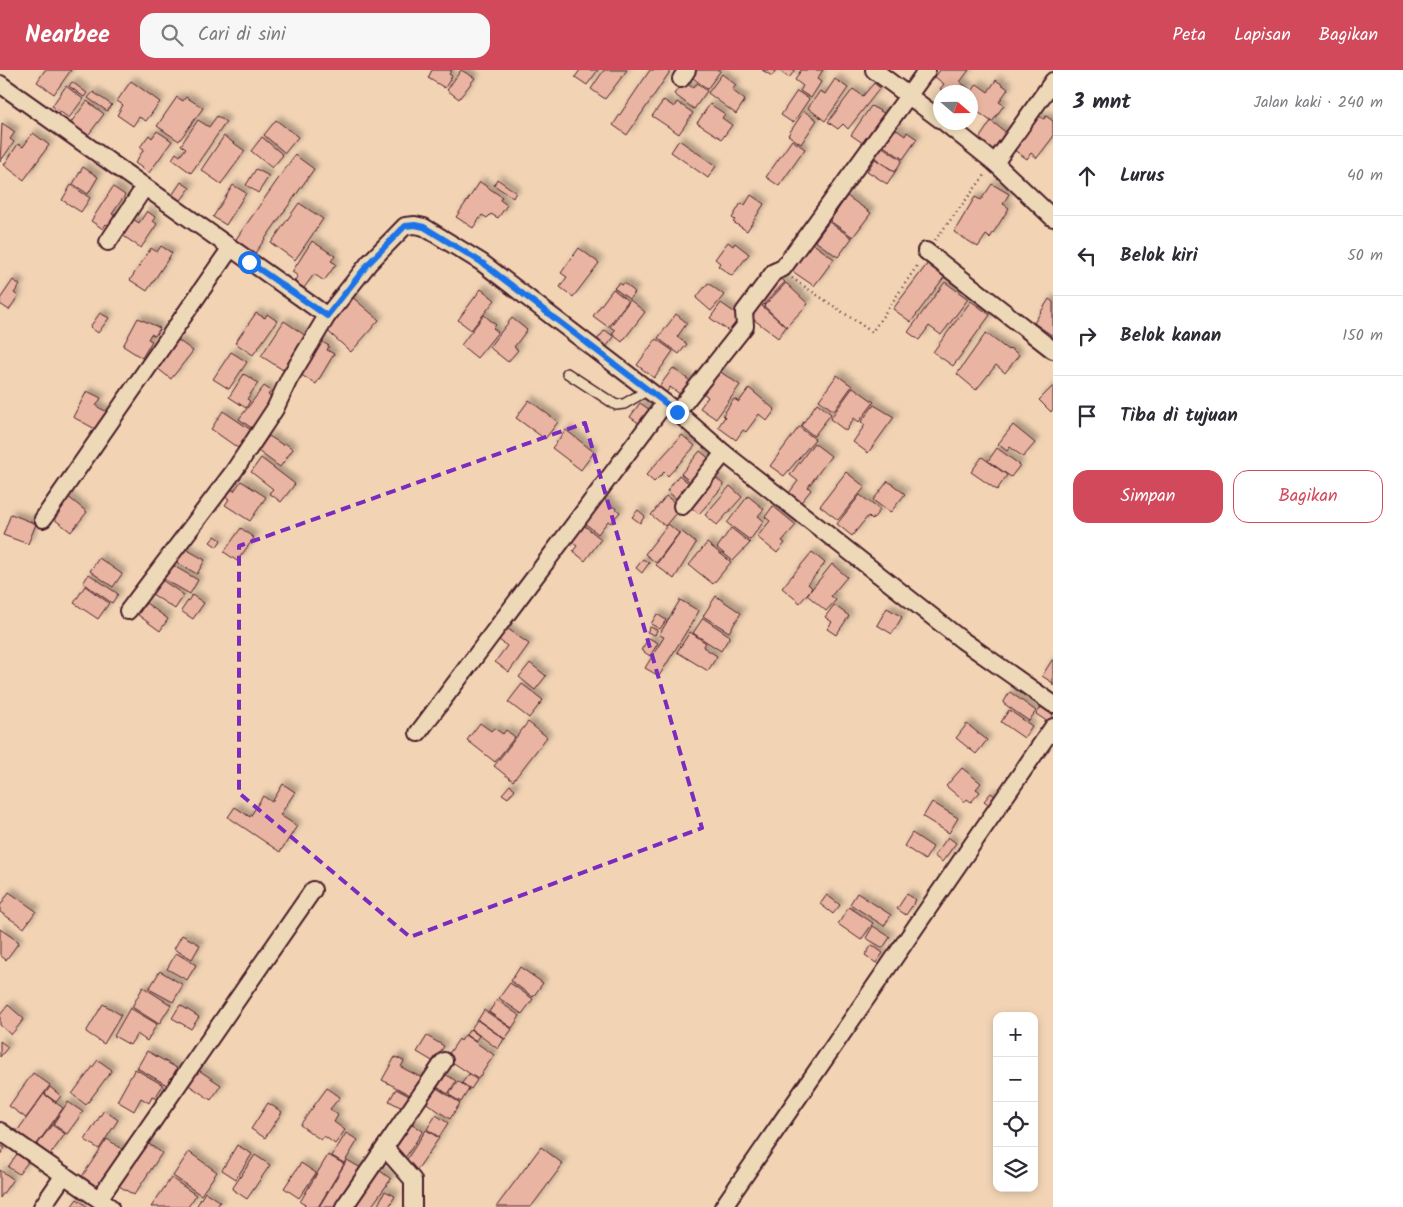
<!DOCTYPE html>
<html lang="id">
<head>
<meta charset="utf-8">
<style>
  :root { --surface:#fff; --page:#f7f7f7; --text:#2b2b33; --muted:#7c7c81; --line:#e1e1e2; --accent:#d1495b }
  body { margin:0; font-family:Kalam,sans-serif; background:var(--page); color:var(--text) }
  .controls { position:absolute; right:15px; bottom:15px; display:grid; overflow:hidden; border-radius:10px; box-shadow:0 2px 8px #0003 }
  .controls button { width:45px; height:45px; display:grid; place-items:center; padding:0; border:0; border-bottom:1px solid var(--line); background:var(--surface); color:var(--text); font:25px sans-serif }
  .compass { position:absolute; left:933px; top:15px; width:45px; height:45px; border-radius:50%; background:var(--surface); box-shadow:0 2px 8px #0003; rotate:110deg }
  .stop { position:absolute; width:15px; height:15px; margin:-11px; border:4px solid #1a73e8; border-radius:50%; background:#fff }
  .stop.end { background:#1a73e8; border-color:#fff; box-shadow:0 1px 5px #0008 }
  .list { margin:0; padding:0; list-style:none }
  h2 { display:flex; justify-content:space-between; align-items:center; height:65px; margin:0; padding:0 20px; font-size:21px }
  h2 small { font-size:16px; font-weight:400; color:var(--muted) }
  .list li { display:grid; grid-template-columns:32px 1fr auto; gap:15px; align-items:center; box-sizing:border-box; height:80px; padding:0 20px; border-top:1px solid var(--line) }
  .list b { display:block; font-size:19px; white-space:nowrap }
  .list em { font-size:16px; font-style:normal; color:var(--muted) }
  .actions { display:flex; gap:10px; padding:15px 20px }
  .actions a { flex:1; padding:11px 0; border:1px solid var(--accent); border-radius:15px; text-align:center; font-size:18px; color:var(--accent) }
  .actions .main { background:var(--accent); color:#fff }
  .icon { flex:none; width:28px; height:28px; fill:none; stroke:currentColor; stroke-width:2; stroke-linecap:round; stroke-linejoin:round }
  .map { position:relative; flex:none; width:1053px; height:1137px; overflow:hidden }
  header { display:flex; align-items:center; gap:30px; box-sizing:border-box; height:70px; padding:0 25px; background:var(--accent); color:#fff }
  header strong { font-size:24px }
  nav { display:flex; gap:28px; margin-inline-start:auto; font-size:18px }
  .search { width:350px; height:45px; background:var(--page); display:flex; align-items:center; gap:12px; box-sizing:border-box; padding:0 18px; border-radius:15px; color:var(--muted); font-size:19px }
  main { display:flex }
  aside { flex:1; background:var(--surface) }
  .map>svg:first-child { display:block }
  .building { fill:#e9b4a1; stroke:#4a1f2b; filter:url(#shadow) }
  .lines { fill:none; stroke-linecap:round; stroke-linejoin:round }
  .service-casing { stroke:#4a1f2b; stroke-width:12 }
  .minor-casing { stroke:#4a1f2b; stroke-width:20 }
  .path { stroke:#4a1f2b; stroke-width:2.5; stroke-dasharray:1 4; stroke-linecap:butt }
  .service { stroke:#edd9b7; stroke-width:9 }
  .minor { stroke:#edd9b7; stroke-width:16 }
  .route { stroke:#1a73e8; stroke-width:6 }
  .marked { fill:none; stroke:#7b2cbf; stroke-width:4; stroke-dasharray:10 6; stroke-linejoin:round }
</style>
</head>
<body>
<header>
<strong>Nearbee</strong>
<div class="search"><svg class="icon" aria-label="search" viewBox="0 0 24 24"><circle cx="10" cy="10" r="6"/><path d="M15 15l6 6"/></svg>Cari di sini</div>
<nav><a>Peta</a><a>Lapisan</a><a>Bagikan</a></nav>
</header>
<main>
<div class="map">
<svg width="1053" height="1137" viewBox="0 0 1053 1137">
  <defs>
    <filter id="shadow"><feDropShadow dx="4.5" dy="-4.5" stdDeviation="2.5" flood-color="#0004"/></filter>
  </defs>
  <rect width="100%" height="100%" fill="#f2d4b5"/>
  <filter id="ink" filterUnits="userSpaceOnUse"><feTurbulence type="fractalNoise" baseFrequency=".02" numOctaves="2"/><feDisplacementMap in="SourceGraphic" scale="10" xChannelSelector="R" yChannelSelector="G"/><feConvolveMatrix kernelMatrix="1 2 1 2 8 2 1 2 1" color-interpolation-filters="sRGB"/></filter>
  <g filter="url(#ink)">
    <g class="building">
      <path d="M45 0H71L54 24 37 12Z"/>
      <path d="M432 0H452L449 4 452 6 445 18 428 8Z"/>
      <path d="M461 0 475 8 459 29 447 20Z"/>
      <path d="M580 0H598L587 15 575 7Z"/>
      <path d="M604 0H627L605 29 591 19Z"/>
      <path d="M650 0H671L627 65 613 55Z"/>
      <path d="M691 0H721L707 19 688 4Z"/>
      <path d="M762 0H776L772 6Z"/>
      <path d="M778 0H795L789 8Z"/>
      <path d="M801 0H823L817 9 821 12 811 28 800 21 803 16 795 10Z"/>
      <path d="M940 0H969L960 12 970 19 967 22H946L940 19 944 14 935 7Z"/>
      <path d="M722 4 736 15 732 20 745 30 736 44 708 23Z"/>
      <path d="M835 9 848 18 825 51 808 38 820 21 825 24Z"/>
      <path d="M996 10 1008 19 999 32 1004 35 992 52 971 37V23L977 14 988 22Z"/>
      <path d="M131 11 160 32 146 51 139 47 133 56 117 45 123 35 117 31Z"/>
      <path d="M683 11 693 18 697 13 707 21 694 39 674 24Z"/>
      <path d="M72 12 87 23 84 27 69 16Z"/>
      <path d="M874 13 880 18 848 59 843 54 838 59 828 52 853 19 863 26Z"/>
      <path d="M66 16 83 29 69 48 52 36Z"/>
      <path d="M797 21 809 29 793 53 781 45Z"/>
      <path d="M93 22 112 35 107 41 88 28Z"/>
      <path d="M177 27 183 31 186 27 203 38 179 71 157 56Z"/>
      <path d="M664 30 674 37 677 32 693 43 679 64 652 46Z"/>
      <path d="M87 31 104 44 86 68 69 55Z"/>
      <path d="M710 34 725 44 722 48 732 55 722 69 697 53Z"/>
      <path d="M871 36 891 47 870 78 851 65Z"/>
      <path d="M804 41 817 50 801 74 788 65Z"/>
      <path d="M217 46 226 52 191 103 172 89 176 83 180 86 186 78 181 75 198 50 209 57Z"/>
      <path d="M1038 46 1044 49 1046 46 1053 51V67L1037 88 1031 83 1027 89 1014 80Z"/>
      <path d="M276 50 298 67 285 83 264 65Z"/>
      <path d="M991 51 1007 63 993 84 977 72Z"/>
      <path d="M2 53 15 62 10 69 14 72 0 92Z"/>
      <path d="M894 58 905 66 907 62 917 69 903 89 882 75Z"/>
      <path d="M157 61 172 71 149 103 135 93 144 79 140 77 149 65 152 68Z"/>
      <path d="M33 63 49 75 24 110 4 95 18 74 23 77Z"/>
      <path d="M224 66 245 81 221 114 201 100Z"/>
      <path d="M262 67 283 85 272 98 251 81Z"/>
      <path d="M679 70 716 96 708 108 671 82Z"/>
      <path d="M792 70 805 79 779 116 766 107Z"/>
      <path d="M881 76 902 90 895 102 874 87Z"/>
      <path d="M295 85 314 99 253 186 234 172Z"/>
      <path d="M875 89 895 102 887 114 867 101Z"/>
      <path d="M83 97 98 107 88 124 73 114Z"/>
      <path d="M256 99 269 106 258 123 246 115Z"/>
      <path d="M497 109 516 122 513 128 494 115Z"/>
      <path d="M181 112 190 118 179 133 171 127Z"/>
      <path d="M480 112 502 127 500 130 507 135 498 148 491 144 487 148 482 145 473 158 456 147Z"/>
      <path d="M992 114 1009 124 1003 134 1009 138 990 168 986 165 978 177 954 162 975 127 981 130Z"/>
      <path d="M71 115 90 128 81 142 62 130Z"/>
      <path d="M233 115 246 123 226 155 213 147Z"/>
      <path d="M113 117 125 125 112 144 118 148 112 158 106 154 103 159 91 151Z"/>
      <path d="M751 125 764 134 747 161 733 152 735 150 732 148 741 133 745 135Z"/>
      <path d="M847 126 871 143 853 167 830 151Z"/>
      <path d="M299 133 323 149 295 190 271 173Z"/>
      <path d="M147 141 155 147 153 151 157 154 141 178 122 165 133 149 139 153Z"/>
      <path d="M829 152 852 168 838 187 815 171Z"/>
      <path d="M312 171 335 186 331 191 336 194 324 211 314 204 304 218 294 211 298 206 292 202Z"/>
      <path d="M728 172 733 176 735 173 749 184 732 206 718 196 720 193 715 189Z"/>
      <path d="M812 173 834 189 814 216 792 201Z"/>
      <path d="M161 176 172 183 147 221 130 210 151 178 157 182Z"/>
      <path d="M579 178 599 193 573 227 560 217 567 207 561 203Z"/>
      <path d="M928 193 945 206 911 252 893 239Z"/>
      <path d="M779 207 785 212 762 236 786 257 778 268 749 246Z"/>
      <path d="M13 210 20 215 14 223 18 226 9 240 0 234V229Z"/>
      <path d="M945 212 968 229 941 265 929 256 919 270 908 262Z"/>
      <path d="M619 213 622 215 624 213 635 222 629 229 614 218Z"/>
      <path d="M708 213 724 225 711 241 696 228Z"/>
      <path d="M786 213 808 234 786 257 764 236Z"/>
      <path d="M481 219 495 230 471 260 458 250Z"/>
      <path d="M613 219 628 231 608 257 593 246Z"/>
      <path d="M351 226 379 250 351 282 324 258Z"/>
      <path d="M1049 229 1053 232V266L1034 253Z"/>
      <path d="M630 230 645 242 622 272 612 264 615 260 610 257Z"/>
      <path d="M971 231 990 245 953 296 933 282Z"/>
      <path d="M721 233 741 247 730 262 710 248Z"/>
      <path d="M100 243 109 248 98 263 90 257Z"/>
      <path d="M256 243 265 248 267 244 277 251 253 285 235 273Z"/>
      <path d="M676 244 687 253 677 267 687 274 679 284 658 268Z"/>
      <path d="M484 245 496 255 493 258 498 262 477 288 461 275Z"/>
      <path d="M138 248 160 258 155 266 151 264 148 269 152 271 142 288 123 276Z"/>
      <path d="M512 248 527 260 514 277 518 280 508 292 489 277Z"/>
      <path d="M284 251 306 266 283 300 261 286Z"/>
      <path d="M605 260 614 267 602 282 593 275Z"/>
      <path d="M986 263 1008 280 1010 278 1019 285 1005 303 996 295 976 320 957 304Z"/>
      <path d="M656 269 673 281 654 308 637 295Z"/>
      <path d="M178 270 193 281 171 309 157 298Z"/>
      <path d="M319 270 329 276 327 280 334 284 316 314 298 303Z"/>
      <path d="M231 282 247 292 229 319 213 309Z"/>
      <path d="M673 298 694 314 684 327 670 317 666 323 659 317Z"/>
      <path d="M719 301 740 315 716 349 700 338 708 327 703 323Z"/>
      <path d="M244 304 258 313 247 329 250 331 246 338 229 327Z"/>
      <path d="M837 305 852 316 834 341 819 330Z"/>
      <path d="M264 316 271 321 268 325 273 328 253 359 239 349Z"/>
      <path d="M1053 316V339L1051 342 1039 330Z"/>
      <path d="M853 317 874 332 859 352 854 348 846 361 830 349Z"/>
      <path d="M749 318 775 340 767 351 759 344 746 362 743 360 736 370 718 357 725 347 723 345 734 329 739 332Z"/>
      <path d="M87 321 101 328 96 336 109 343 99 361 73 347Z"/>
      <path d="M529 330 558 352 545 369 516 348Z"/>
      <path d="M640 333 650 340 640 354 630 347Z"/>
      <path d="M817 333 831 344 814 366 801 356Z"/>
      <path d="M874 335 894 347 868 383 853 372 865 355 861 352Z"/>
      <path d="M223 341 251 360 238 378 211 359Z"/>
      <path d="M1013 355 1035 373 1023 387 1010 377 1007 381 998 374Z"/>
      <path d="M799 357 815 369 784 406 770 396Z"/>
      <path d="M566 360 594 382 581 400 552 378Z"/>
      <path d="M682 365 695 376 668 406 664 402 654 412 646 405Z"/>
      <path d="M269 366 283 375 285 373 293 379 280 397 258 381Z"/>
      <path d="M814 373 831 386 808 417 811 420 798 436 786 427 798 411 790 405Z"/>
      <path d="M997 378 1020 395 1011 407 988 391Z"/>
      <path d="M700 381 712 391 693 414 681 404Z"/>
      <path d="M982 387 1007 405 997 420 971 402Z"/>
      <path d="M261 388 295 414 281 432 269 423 273 419 251 402Z"/>
      <path d="M846 402 865 417 838 450 820 436Z"/>
      <path d="M712 404 724 415 699 444 687 434Z"/>
      <path d="M679 405 692 416 679 431 667 421Z"/>
      <path d="M241 411 266 427 250 451 225 435 229 429 223 426 228 417 234 421Z"/>
      <path d="M888 411 905 424 890 443 873 430Z"/>
      <path d="M730 416 742 427 717 455 705 445Z"/>
      <path d="M599 425 620 442 611 453 608 451 598 464 580 449Z"/>
      <path d="M860 425 880 440 872 450 868 446 852 466 837 454Z"/>
      <path d="M67 426 87 442 71 462 50 446Z"/>
      <path d="M666 426 681 437 665 456 651 445Z"/>
      <path d="M748 426 764 439 758 446 764 451 750 470 727 453Z"/>
      <path d="M773 436 796 455 782 471 785 473 777 483 757 467 770 451 765 447Z"/>
      <path d="M638 440 645 446 640 453 632 447Z"/>
      <path d="M11 444 36 454 28 474 3 465Z"/>
      <path d="M581 453 601 469 585 491 573 481 577 476 568 469Z"/>
      <path d="M668 454 679 463 656 493 645 484Z"/>
      <path d="M241 458 254 468 237 491 224 482Z"/>
      <path d="M731 458 750 473 733 491 717 478Z"/>
      <path d="M681 461 696 473 674 509 656 495Z"/>
      <path d="M215 466 221 470 217 477 210 472Z"/>
      <path d="M707 473 731 492 713 514 689 495Z"/>
      <path d="M182 477 205 490 197 504 174 491Z"/>
      <path d="M812 482 825 493 808 514 812 518 800 533 782 518Z"/>
      <path d="M99 488 122 504 113 517 90 501Z"/>
      <path d="M643 489 649 493 642 503 636 498Z"/>
      <path d="M832 494 847 507 831 526 836 530 826 541 807 525Z"/>
      <path d="M172 495 198 510 190 524 164 509Z"/>
      <path d="M89 504 118 524 112 533 83 513Z"/>
      <path d="M162 510 184 525 175 539 152 524Z"/>
      <path d="M85 516 109 533 98 549 74 533Z"/>
      <path d="M192 525 204 533 193 549 181 541Z"/>
      <path d="M716 526 741 543 729 562 703 546Z"/>
      <path d="M680 530 699 541 659 606 645 598 664 567 659 565Z"/>
      <path d="M146 533 168 549 160 561 138 545Z"/>
      <path d="M834 535 849 546 836 565 827 559 832 552 825 547Z"/>
      <path d="M887 538 902 547 892 564 877 555Z"/>
      <path d="M657 544 666 550 660 559 651 554Z"/>
      <path d="M703 548 730 566 721 581 693 563Z"/>
      <path d="M504 556 529 574 509 602 495 592 507 576 495 567Z"/>
      <path d="M650 557 657 560 655 565 647 562Z"/>
      <path d="M690 562 706 573 703 577 717 586 708 601 677 582Z"/>
      <path d="M649 568 658 573 650 586 641 580Z"/>
      <path d="M1052 590H1053V616V613L1042 606Z"/>
      <path d="M530 593 546 606 535 620 519 607Z"/>
      <path d="M522 614 543 630 529 648 508 632Z"/>
      <path d="M1010 622 1036 641 1029 651 1003 633Z"/>
      <path d="M1043 635 1053 642 1051 654 1036 644Z"/>
      <path d="M1009 640 1032 656 1024 668 1001 652Z"/>
      <path d="M528 652 547 667 513 711 494 696Z"/>
      <path d="M480 653 491 661 494 658 503 664 506 660 515 667 495 692 467 670Z"/>
      <path d="M967 654 987 670 976 684 956 668Z"/>
      <path d="M962 698 981 713 976 719 980 722 971 732 967 729 965 732 946 716Z"/>
      <path d="M283 714 295 722 280 745 297 756 280 782 228 747 235 737 250 747 263 726 272 732Z"/>
      <path d="M510 715 515 719 508 728 502 724Z"/>
      <path d="M991 723 996 727 990 736 984 731Z"/>
      <path d="M932 732 958 748 949 763 923 747Z"/>
      <path d="M912 763 933 777 925 790 904 776Z"/>
      <path d="M948 767 956 773 942 792 934 786Z"/>
      <path d="M9 822 36 841 24 858 0 842V836Z"/>
      <path d="M857 823 891 845 884 856 850 834Z"/>
      <path d="M907 824 916 830 906 845 897 839Z"/>
      <path d="M827 825 840 835 833 844 820 834Z"/>
      <path d="M849 837 873 853 861 870 838 854Z"/>
      <path d="M873 856 890 867 883 878 866 868Z"/>
      <path d="M0 859 19 872 6 890 0 885Z"/>
      <path d="M182 865 200 875 192 889 174 879Z"/>
      <path d="M872 875 883 883 876 893 865 885Z"/>
      <path d="M176 883 196 895 187 910 167 899Z"/>
      <path d="M520 897 543 913 533 927 511 911Z"/>
      <path d="M160 901 183 915 173 932 149 919Z"/>
      <path d="M510 913 533 929 522 944 499 928Z"/>
      <path d="M143 917 171 935 159 954 132 937Z"/>
      <path d="M497 930 520 946 512 958 489 942Z"/>
      <path d="M103 934 121 945 104 974 86 962Z"/>
      <path d="M8 935 24 949 11 965 0 955V945Z"/>
      <path d="M180 935 199 947 191 959 172 948Z"/>
      <path d="M130 938 157 954 147 971 137 964 130 975 114 966Z"/>
      <path d="M484 940 512 959 505 969 478 950Z"/>
      <path d="M477 950 504 969 498 979 471 959Z"/>
      <path d="M470 959 479 966 475 971 466 965Z"/>
      <path d="M465 965 494 985 478 1009 446 988 459 969 461 971Z"/>
      <path d="M427 966 444 976 434 992 417 982Z"/>
      <path d="M0 971 8 977 0 987Z"/>
      <path d="M147 981 177 998 167 1015 137 998Z"/>
      <path d="M395 987 404 991 401 997 424 1009 414 1027 382 1010Z"/>
      <path d="M98 990 112 1000 86 1035 72 1024Z"/>
      <path d="M135 999 163 1015 155 1028 152 1027 149 1033 141 1028 134 1041 117 1031Z"/>
      <path d="M197 999 221 1015 211 1030 187 1014Z"/>
      <path d="M33 1003 50 1015 26 1048 9 1036Z"/>
      <path d="M445 1004 456 1011 448 1024 437 1017Z"/>
      <path d="M469 1004 477 1010 471 1019 462 1013Z"/>
      <path d="M458 1011 469 1019 461 1032 449 1025Z"/>
      <path d="M50 1017 61 1026 56 1032 45 1024Z"/>
      <path d="M435 1017 460 1033 450 1049 425 1032Z"/>
      <path d="M327 1018 340 1027 330 1039 338 1045 334 1052 345 1060 335 1074 324 1066 321 1070 300 1055Z"/>
      <path d="M396 1019 411 1027 404 1039 389 1031Z"/>
      <path d="M44 1024 63 1038 34 1078 15 1064Z"/>
      <path d="M68 1032 83 1042 67 1064 53 1054Z"/>
      <path d="M268 1033 282 1042 265 1068 251 1059Z"/>
      <path d="M104 1040 118 1050 99 1079 85 1070Z"/>
      <path d="M436 1045 448 1053 439 1067 427 1059Z"/>
      <path d="M408 1051 423 1061 405 1088 389 1078Z"/>
      <path d="M52 1055 65 1064 50 1085 37 1075Z"/>
      <path d="M426 1060 439 1068 417 1100 405 1092Z"/>
      <path d="M346 1063 358 1070 344 1093 332 1086Z"/>
      <path d="M107 1069 125 1081 99 1120 81 1108Z"/>
      <path d="M143 1070 162 1083 134 1125 114 1113Z"/>
      <path d="M0 1075 5 1078 0 1085Z"/>
      <path d="M237 1075 252 1084 236 1109 222 1100Z"/>
      <path d="M541 1077 563 1094 531 1137H496Z"/>
      <path d="M189 1082 217 1102 201 1125 173 1106Z"/>
      <path d="M17 1084 28 1092 19 1104 8 1097Z"/>
      <path d="M255 1085 270 1095 247 1129 232 1119Z"/>
      <path d="M328 1085 344 1094 318 1137H309L300 1132Z"/>
      <path d="M347 1090 361 1098 338 1137H319Z"/>
      <path d="M301 1093 316 1103 299 1128 284 1118Z"/>
      <path d="M376 1098 391 1109 371 1137H354L350 1134Z"/>
      <path d="M0 1100 13 1109 0 1128Z"/>
      <path d="M171 1108 196 1125 188 1137H151Z"/>
      <path d="M385 1121 395 1126 389 1137H377Z"/>
      <path d="M205 1122 220 1132 217 1137H196Z"/>
      <path d="M77 1129 88 1137H71Z"/>
    </g>
    <g class="lines">
      <defs>
        <path id="service" d="M567 303 616 335 624 334 648 320"/>
        <g id="minor">
          <path d="M874 0 941 50"/>
          <path d="M681 9 687 0"/>
          <path d="M0 14 327 246 369 193 405 156 415 155 424 157 481 192 677 342 724 383 962 570 1053 634"/>
          <path d="M944 52 995 93 1053 148"/>
          <path d="M995 93 1053 11"/>
          <path d="M108 172 144 118"/>
          <path d="M926 181 1053 280"/>
          <path d="M677 342 745 256 744 242 774 202 783 198 927 0"/>
          <path d="M682 436 724 383"/>
          <path d="M43 449 230 179"/>
          <path d="M128 541 234 401 275 339 289 309 327 246"/>
          <path d="M418 663 665 333"/>
          <path d="M0 1061 110 1137"/>
          <path d="M385 1078 413 1110V1137"/>
          <path d="M99 1129 313 820"/>
          <path d="M42 1137 64 1105"/>
          <path d="M344 1137 444 991"/>
          <path d="M723 1137 1053 657"/>
        </g>
      </defs>
      <use href="#service" class="service-casing"/>
      <use href="#minor" class="minor-casing"/>
      <g class="path">
        <path d="M935 170 985 105"/>
        <path d="M792 208 872 262 919 193"/>
      </g>
      <use href="#service" class="service"/>
      <use href="#minor" class="minor"/>
    </g>
  </g>
  <g class="lines" filter="url(#ink)">
    <path class="route" d="M249 192 327 246 369 193 405 156 415 155 424 157 481 192 677 342"/>
  </g>
  <path class="marked" d="M585 353 702 758 410 867 239 723V476Z"/>
</svg>
<div class="controls">
<button>+</button>
<button>−</button>
<button><svg class="icon" aria-label="locate" viewBox="0 0 24 24"><circle cx="12" cy="12" r="6"/><path d="M12 2v4M12 18v4M2 12h4M18 12h4"/></svg></button>
<button><svg class="icon" aria-label="layers" viewBox="0 0 24 24"><path d="M12 4l9 5-9 5-9-5zM3 14l9 5 9-5"/></svg></button>
</div>
<svg class="compass" viewBox="-18 -18 36 36"><path d="M0-13l5 13h-10z" fill="#e53935"/><path d="M0 13l5-13h-10z" fill="#7c7c81"/></svg>
<div class="stop" style="left:249px;top:192px"></div>
<div class="stop end" style="left:677px;top:342px"></div>
</div>
<aside>
<h2>3 mnt<small>Jalan kaki · 240 m</small></h2>
<ul class="list">
<li><svg class="icon" aria-label="ahead" viewBox="0 0 24 24"><path d="M12 20V5M6 11l6-6 6 6"/></svg><div><b>Lurus</b></div><em>40 m</em></li>
<li><svg class="icon" aria-label="left" viewBox="0 0 24 24"><path d="M17 20v-9H6M10 6l-5 5 5 5"/></svg><div><b>Belok kiri</b></div><em>50 m</em></li>
<li><svg class="icon" aria-label="right" viewBox="0 0 24 24"><path d="M7 20v-9h11M14 6l5 5-5 5"/></svg><div><b>Belok kanan</b></div><em>150 m</em></li>
<li><svg class="icon" aria-label="arrive" viewBox="0 0 24 24"><path d="M6 21V4h12l-3 4 3 4H6"/></svg><div><b>Tiba di tujuan</b></div></li>
</ul>
<div class="actions"><a class="main">Simpan</a><a>Bagikan</a></div>
</aside>
</main>
</body>
</html>
